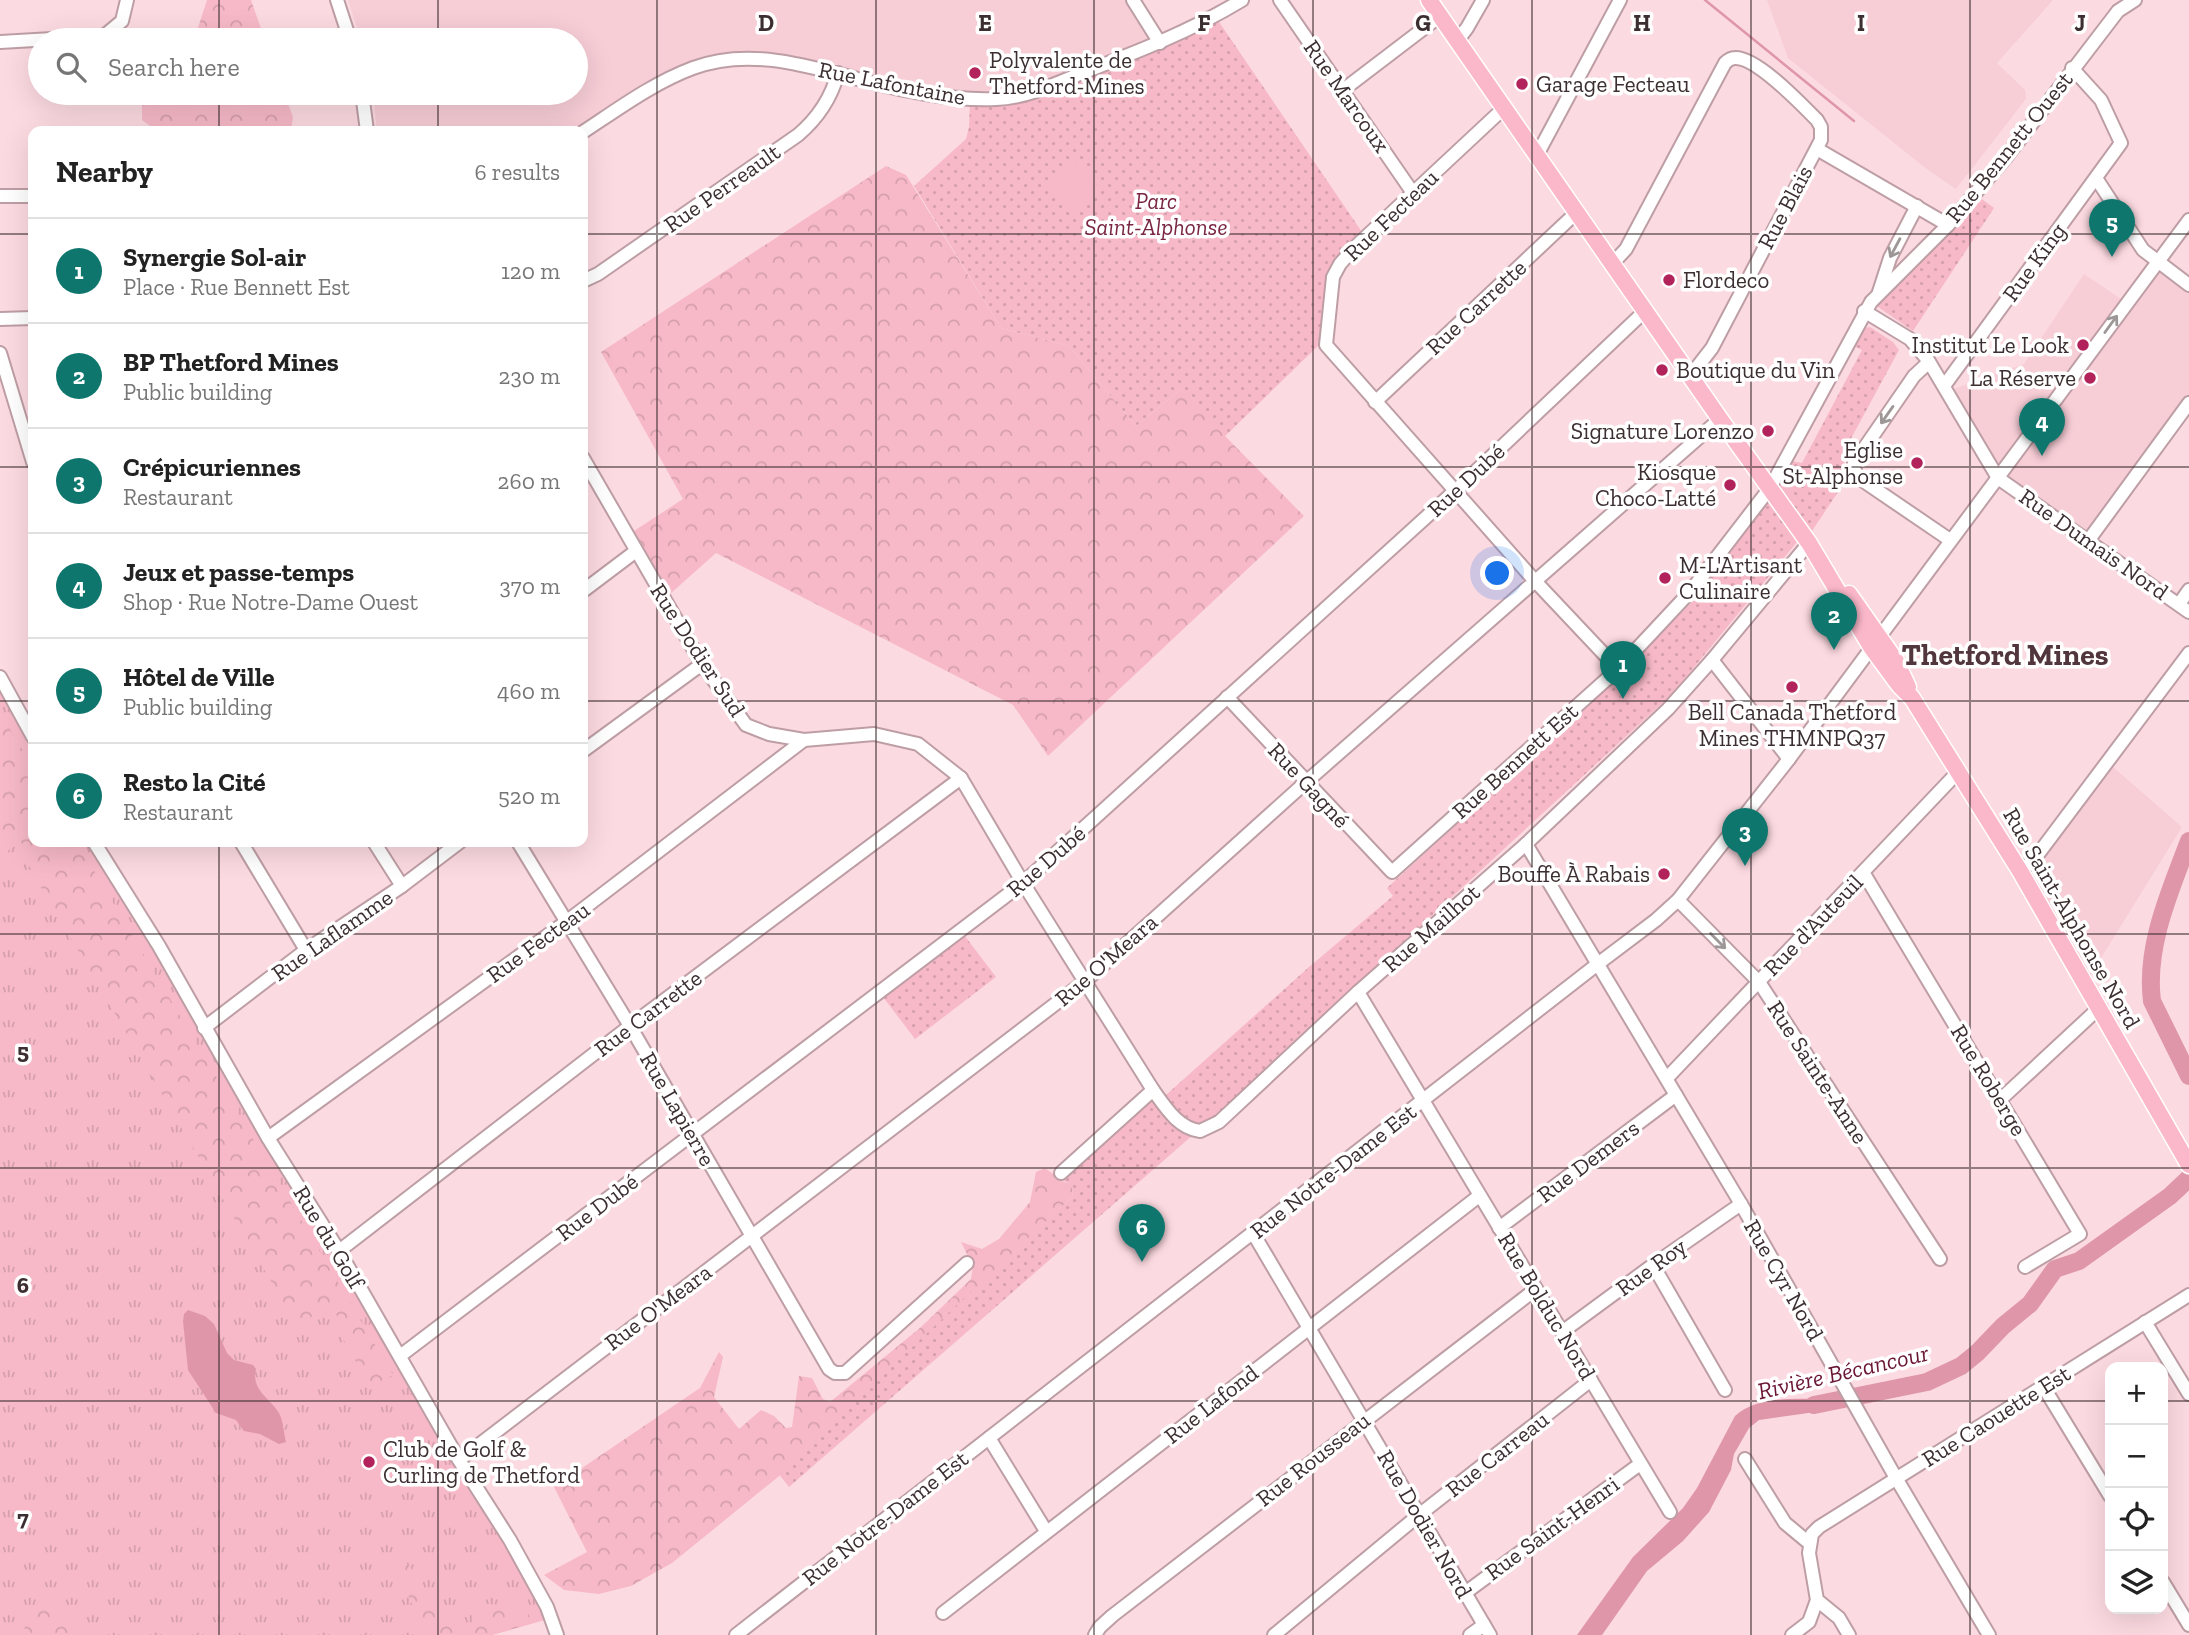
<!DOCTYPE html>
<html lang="en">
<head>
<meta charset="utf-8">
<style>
  :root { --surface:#fff; --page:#f2f2f2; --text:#222; --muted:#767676; --line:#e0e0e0; --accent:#0f766e }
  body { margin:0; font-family:"Zilla Slab",serif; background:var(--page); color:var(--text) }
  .controls { position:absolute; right:21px; bottom:21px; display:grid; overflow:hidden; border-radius:14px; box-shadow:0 7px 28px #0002 }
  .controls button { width:63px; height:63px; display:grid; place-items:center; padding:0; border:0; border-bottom:2px solid var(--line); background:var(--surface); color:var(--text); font:35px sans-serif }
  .you { position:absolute; left:1498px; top:574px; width:24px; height:24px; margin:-18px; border:5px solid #fff; border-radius:50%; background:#1a73e8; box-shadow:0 0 0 10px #1a73e833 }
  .badge { display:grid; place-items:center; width:46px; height:46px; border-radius:50%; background:var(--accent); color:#fff; font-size:23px; font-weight:700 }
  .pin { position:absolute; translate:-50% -58px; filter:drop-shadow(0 2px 4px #0008) }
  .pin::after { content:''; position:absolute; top:37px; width:24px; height:21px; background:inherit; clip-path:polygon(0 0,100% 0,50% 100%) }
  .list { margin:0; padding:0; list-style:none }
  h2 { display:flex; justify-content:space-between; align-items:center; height:91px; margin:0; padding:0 28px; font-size:30px }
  h2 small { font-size:23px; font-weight:400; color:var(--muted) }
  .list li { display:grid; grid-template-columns:46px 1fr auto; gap:21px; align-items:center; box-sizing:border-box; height:105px; padding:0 28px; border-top:2px solid var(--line) }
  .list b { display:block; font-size:26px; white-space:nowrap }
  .list p { margin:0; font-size:23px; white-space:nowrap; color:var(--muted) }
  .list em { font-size:23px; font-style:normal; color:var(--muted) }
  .icon { flex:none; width:38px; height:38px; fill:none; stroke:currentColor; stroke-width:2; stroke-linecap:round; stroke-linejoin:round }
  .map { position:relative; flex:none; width:2189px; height:1635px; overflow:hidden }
  .search { position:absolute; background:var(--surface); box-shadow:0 7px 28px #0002; left:28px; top:28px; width:560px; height:77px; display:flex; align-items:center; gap:18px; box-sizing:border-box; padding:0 24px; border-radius:38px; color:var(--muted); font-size:26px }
  .panel { position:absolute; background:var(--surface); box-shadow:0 7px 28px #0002; left:28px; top:126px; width:560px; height:721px; border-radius:14px }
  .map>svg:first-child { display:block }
  .built { fill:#f7cdd6 }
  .grass { fill:url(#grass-tufts) }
  .forest { fill:url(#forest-crowns) }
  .park { fill:url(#park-dots) }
  .garden { fill:#f7b9c7 }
  .water { fill:#de96a8 }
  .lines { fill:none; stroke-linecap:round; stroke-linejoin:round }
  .stream { stroke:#de96a8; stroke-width:2.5 }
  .river { stroke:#de96a8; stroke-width:18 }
  .minor-casing { stroke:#be9ea5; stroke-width:16 }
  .major-casing { stroke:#fff; stroke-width:19 }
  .minor { stroke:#fff; stroke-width:12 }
  .major { stroke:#fbb8ca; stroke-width:16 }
  .oneway { stroke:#9e9798 }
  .grid { fill:none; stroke:#3c2f32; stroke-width:2; stroke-opacity:0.55 }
  .poi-dot { fill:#b1235a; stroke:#fff; stroke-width:2.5 }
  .labels { text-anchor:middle; stroke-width:7; stroke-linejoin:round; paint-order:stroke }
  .poi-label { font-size:23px; fill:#3c2f32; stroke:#fff; text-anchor:start }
  .street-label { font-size:23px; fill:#3c2f32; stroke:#fff }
  .park-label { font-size:23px; font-style:italic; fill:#7a2642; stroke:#fff }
  .water-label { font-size:24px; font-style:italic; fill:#6a1635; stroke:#fff }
  .district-label { font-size:30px; font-weight:bold; fill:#51373d; stroke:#fff }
  .grid-label { font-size:23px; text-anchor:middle; font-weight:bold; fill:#3c2f32; stroke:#fff; stroke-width:7; stroke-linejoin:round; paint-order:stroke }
</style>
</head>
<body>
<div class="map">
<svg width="2189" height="1635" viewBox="0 0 2189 1635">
  <defs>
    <pattern id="grass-tufts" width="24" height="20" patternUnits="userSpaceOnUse" patternTransform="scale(1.75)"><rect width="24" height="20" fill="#f7b9c7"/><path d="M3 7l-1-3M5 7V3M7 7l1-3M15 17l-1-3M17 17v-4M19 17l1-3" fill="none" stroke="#d59fab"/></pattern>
    <pattern id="forest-crowns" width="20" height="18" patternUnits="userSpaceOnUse" patternTransform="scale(1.75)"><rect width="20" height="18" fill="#f7b9c7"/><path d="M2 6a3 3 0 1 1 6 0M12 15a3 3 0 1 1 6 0" fill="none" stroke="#d59fab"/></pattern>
    <pattern id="park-dots" width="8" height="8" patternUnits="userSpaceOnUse" patternTransform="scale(1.75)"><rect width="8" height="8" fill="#f7b9c7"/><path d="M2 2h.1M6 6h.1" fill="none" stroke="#d59fab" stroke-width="1.8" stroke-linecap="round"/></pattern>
  </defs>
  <rect width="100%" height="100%" fill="#fcdae1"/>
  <g class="built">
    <path d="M348 0H1133L1160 43 1033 92 970 100 833 65 748 51 703 57 643 84 572 131H377L373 93H576V40H361Z"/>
    <path d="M1767 0H2053L1997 63 2025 90 2026 99 1956 189 1928 170 1788 58Z"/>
    <path d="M2148 261 2189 289V398L2087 536 1997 470 1951 390 2024 364 2084 274 2121 299Z"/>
    <path d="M2106 761 2182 827 2085 984 2020 871Z"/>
  </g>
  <path class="grass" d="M0 677 33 737V842H94L552 1618 492 1635H0Z"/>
  <g class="forest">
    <path d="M207 0H251L265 40H194Z"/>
    <path d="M142 93H284L293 117 291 131H157L142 120Z"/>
    <path d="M886 166 906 175 1001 328 1069 346 1136 426 1180 390 1327 337 1225 436 1304 516 1048 756 1013 705 716 553 670 594 634 531 683 499 601 352Z"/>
    <path d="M0 712 33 768V842H77L393 1375 370 1387 341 1335 340 1323 333 1307C319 1305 311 1316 304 1327L297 1326 41 887 28 864 21 841 14 843 0 862Z"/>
    <path d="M1045 1168 1064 1182 1072 1184 1073 1196 778 1477 672 1563 631 1586 599 1594 564 1590 544 1575 587 1552 554 1487 700 1388 719 1352 723 1357 714 1397 739 1429 761 1410 774 1416 786 1428 792 1427 799 1376 812 1378 823 1399 830 1402 921 1327 971 1279 973 1266 961 1242 982 1249 999 1239 1030 1202 1036 1172Z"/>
    <path d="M401 1562 409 1565 444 1619 458 1634H467L474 1625 471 1603 524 1606 533 1623 492 1635H421L423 1629 396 1567Z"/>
    <path d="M42 1604C65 1606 72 1617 85 1635H23L28 1613Z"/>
  </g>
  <g class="park">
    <path d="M1215 16 1366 238 1340 264 1327 337 1225 436 1180 390 1136 426 1069 346 1001 328 914 186 966 139 969 127 970 100 999 99Z"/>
    <path d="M1979 197 1994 208 1913 331 1878 307V301Z"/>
    <path d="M1870 327 1893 342 1899 350 1841 457 1850 474 1812 531 1778 485 1792 461 1802 463 1862 350 1854 346 1864 328Z"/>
    <path d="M1768 501 1797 542 1672 694 1209 1121 789 1487 778 1473 1073 1196 1072 1185 1060 1179 1152 1097 1157 1103 1309 967 1393 896 1387 888 1553 737 1644 651 1693 601Z"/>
    <path d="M961 931 996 977 915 1039 880 993Z"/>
  </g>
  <g class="garden">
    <path d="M1074 162 1086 173 1061 198 1049 186Z"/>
    <path d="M1088 176 1100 188 1074 212 1063 200Z"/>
  </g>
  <g class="water">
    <path d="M188 1310 205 1316 214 1324 227 1353 234 1360 253 1365 256 1369C251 1390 269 1397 279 1413 283 1420 284 1434 286 1442L279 1444 260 1434 244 1431 236 1420 216 1413 188 1370 183 1321 184 1314Z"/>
    <path d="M1837 1399V1409L1759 1420 1749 1428 1734 1454 1731 1470 1709 1512 1683 1541 1647 1571 1602 1635H1577L1633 1557 1683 1508 1697 1488 1735 1416C1760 1393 1806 1400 1837 1399Z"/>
  </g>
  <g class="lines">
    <path class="stream" d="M1705 0 1854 121"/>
    <g class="river">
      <path d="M2189 841C2170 891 2145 947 2152 1001L2189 1076"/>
      <path d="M1814 1405 1927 1382 1961 1366 1977 1353 2003 1326 2030 1304 2055 1269 2079 1261 2170 1196 2189 1178"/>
    </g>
    <defs>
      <g id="minor">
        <path d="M337 0 350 40"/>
        <path d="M1133 0 1160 43"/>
        <path d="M1280 0 1413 193"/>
        <path d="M1457 41 1467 28 1483 0"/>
        <path d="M0 42 104 36 122 21 127 0"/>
        <path d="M1343 90 1440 16"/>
        <path d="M362 93 367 131"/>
        <path d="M1504 108 1353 249 1340 264 1333 277 1326 345 1535 581 1618 669"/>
        <path d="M583 132C618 109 653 83 693 68 746 48 801 64 854 78 900 90 949 101 996 99 1026 98 1055 84 1082 73 1137 52 1191 31 1242 0"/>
        <path d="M1817 149 1948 225"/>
        <path d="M1537 155 1620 0"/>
        <path d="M2096 178 2143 250 2189 285"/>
        <path d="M0 196H33"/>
        <path d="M1613 263 1626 249 1725 63C1727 61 1731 58 1735 58 1757 57 1802 105 1817 120L1821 127V140L1712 348 1691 375"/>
        <path d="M583 281 598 274 798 135C818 118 831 99 838 73"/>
        <path d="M1879 292 1890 258 1917 206"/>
        <path d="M1864 311 1910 339 1928 360 1998 478 2189 612"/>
        <path d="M0 319 33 318"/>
        <path d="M0 353 33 462"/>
        <path d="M1929 362 1914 376 1854 463V469L1859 478 1950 540"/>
        <path d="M1944 386 2121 143 2101 100 2072 68"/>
        <path d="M1375 402 1577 212"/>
        <path d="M583 458 702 664 746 725 769 734 804 740 874 734 918 744 961 778 1023 883 1153 1090C1166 1108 1178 1128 1200 1131L1219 1122 1358 992 1526 844 1668 709 1712 660 1809 543"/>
        <path d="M2088 541 2189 403"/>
        <path d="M583 591 636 551"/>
        <path d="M2179 604 2189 590"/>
        <path d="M1712 660 1789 759"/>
        <path d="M0 677 33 737"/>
        <path d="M1227 697 1392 872 1618 669 1690 592 1770 488 1871 302 1948 225 2007 156 2118 11 2135 0"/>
        <path d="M583 751 702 664"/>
        <path d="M94 842 159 946 268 1138 339 1251 459 1460 510 1540 547 1607 557 1635"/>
        <path d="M241 842 306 950"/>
        <path d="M374 842 402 886"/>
        <path d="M518 842 630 1026 829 1369 835 1373H845L967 1263"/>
        <path d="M1526 844 1741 1204 1896 1478 1989 1635"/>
        <path d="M2020 871 2033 861 2189 653"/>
        <path d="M1863 872 2080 1234 2025 1267"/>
        <path d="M1678 900 1759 982 1940 1259"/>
        <path d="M1358 992 1670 1512"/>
        <path d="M204 1028 306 950 402 886 460 842"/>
        <path d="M1667 1078 1958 772"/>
        <path d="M2001 1099 2099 1008"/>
        <path d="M268 1138 566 922 804 740"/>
        <path d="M1061 1173 1153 1090"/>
        <path d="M1499 1228 1676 1095"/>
        <path d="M1253 1233 1490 1635"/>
        <path d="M339 1251 630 1026 961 778"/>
        <path d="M1653 1265 1725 1390"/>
        <path d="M2145 1322 2189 1394"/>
        <path d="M1562 1332 1653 1265 1741 1204"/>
        <path d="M400 1356 1023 883 1456 490 1646 310"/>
        <path d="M2043 1386 2110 1496"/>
        <path d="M989 1438 1046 1531"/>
        <path d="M1745 1459 1785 1523 1809 1543"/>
        <path d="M459 1460 1084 982 1306 782 1720 419"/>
        <path d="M2163 1582 2189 1625"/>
        <path d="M1465 1593 1640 1464"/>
        <path d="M943 1613 1479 1196"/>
        <path d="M736 1635 1599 963 1656 920 1678 900 1789 759 2189 220"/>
        <path d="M1095 1635 1100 1627 1112 1616 1536 1289"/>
        <path d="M1274 1635 1419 1515 1591 1380"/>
        <path d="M1470 1635 1484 1625"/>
        <path d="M1792 1635 1809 1622 1817 1600"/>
        <path d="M1849 1635 1839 1618 1817 1600 1809 1553 1812 1534 1819 1527 2189 1295"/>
      </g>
      <g id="major">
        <path d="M1429 0 1720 419 1809 543 1871 647 1899 685 1912 698 2020 871 2189 1165"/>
        <path d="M1849 594 1896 661 1908 687"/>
      </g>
    </defs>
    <use href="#minor" class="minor-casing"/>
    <use href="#major" class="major-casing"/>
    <use href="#minor" class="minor"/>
    <use href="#major" class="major"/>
  </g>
  <defs><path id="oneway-shaft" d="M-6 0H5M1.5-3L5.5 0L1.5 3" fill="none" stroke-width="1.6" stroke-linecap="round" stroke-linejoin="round" transform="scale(1.75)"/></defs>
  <g class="oneway">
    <use href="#oneway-shaft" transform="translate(1895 248) rotate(118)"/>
    <use href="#oneway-shaft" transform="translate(2111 324) rotate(-54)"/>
    <use href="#oneway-shaft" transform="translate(1887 415) rotate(125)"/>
    <use href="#oneway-shaft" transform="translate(1718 941) rotate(45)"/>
  </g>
  <path class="grid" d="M219 0V40M438 0V40M657 0V1635M876 0V1635M1094 0V1635M1313 0V1635M1532 0V1635M1751 0V1635M1970 0V1635M219 93V131M438 93V131M0 234H33M583 234H2189M0 467H33M583 467H2189M0 701H33M583 701H2189M219 842V1635M438 842V1635M0 934H2189M0 1168H2189M0 1401H2110M2163 1401H2189"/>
  <g class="poi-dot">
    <circle cx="975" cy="73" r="7"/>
    <circle cx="1522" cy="84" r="7"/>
    <circle cx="1669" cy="280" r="7"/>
    <circle cx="2083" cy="345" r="7"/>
    <circle cx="1662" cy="370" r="7"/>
    <circle cx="2090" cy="378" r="7"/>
    <circle cx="1768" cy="431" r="7"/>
    <circle cx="1917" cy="463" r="7"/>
    <circle cx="1730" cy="485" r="7"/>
    <circle cx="1665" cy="578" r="7"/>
    <circle cx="1792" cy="687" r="7"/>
    <circle cx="1664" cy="874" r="7"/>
    <circle cx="369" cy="1462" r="7"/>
  </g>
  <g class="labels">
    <g class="poi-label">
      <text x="989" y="68">Polyvalente de<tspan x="989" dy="26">Thetford-Mines</tspan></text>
      <text x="1536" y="92">Garage Fecteau</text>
      <text x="1683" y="288">Flordeco</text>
      <text x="2069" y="353" text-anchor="end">Institut Le Look</text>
      <text x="1676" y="378">Boutique du Vin</text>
      <text x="2076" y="386" text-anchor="end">La Réserve</text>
      <text x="1754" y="439" text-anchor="end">Signature Lorenzo</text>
      <text x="1903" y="458" text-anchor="end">Eglise<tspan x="1903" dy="26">St-Alphonse</tspan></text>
      <text x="1716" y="480" text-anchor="end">Kiosque<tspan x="1716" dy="26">Choco-Latté</tspan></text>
      <text x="1679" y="573">M-L'Artisant<tspan x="1679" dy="26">Culinaire</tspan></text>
      <text x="1792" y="720" text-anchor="middle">Bell Canada Thetford<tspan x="1792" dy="26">Mines THMNPQ37</tspan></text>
      <text x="1650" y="882" text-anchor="end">Bouffe À Rabais</text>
      <text x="383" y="1457">Club de Golf &amp;<tspan x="383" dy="26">Curling de Thetford</tspan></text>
    </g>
    <g class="street-label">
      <text transform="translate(892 83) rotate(11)" y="8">Rue Lafontaine</text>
      <text transform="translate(1347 96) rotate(55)" y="8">Rue Marcoux</text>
      <text transform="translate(2009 147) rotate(-51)" y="8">Rue Bennett Ouest</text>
      <text transform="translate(722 188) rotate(-35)" y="8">Rue Perreault</text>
      <text transform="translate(1785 207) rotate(-62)" y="8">Rue Blais</text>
      <text transform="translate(1391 215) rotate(-44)" y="8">Rue Fecteau</text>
      <text transform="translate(2034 262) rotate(-54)" y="8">Rue King</text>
      <text transform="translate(1476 307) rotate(-43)" y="8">Rue Carrette</text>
      <text transform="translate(1466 480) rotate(-43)" y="8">Rue Dubé</text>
      <text transform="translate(2094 544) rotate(35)" y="8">Rue Dumais Nord</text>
      <text transform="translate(698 650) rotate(57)" y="8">Rue Dodier Sud</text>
      <text transform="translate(1515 761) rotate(-42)" y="8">Rue Bennett Est</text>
      <text transform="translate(1309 785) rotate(47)" y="8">Rue Gagné</text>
      <text transform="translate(1046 861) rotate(-41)" y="8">Rue Dubé</text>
      <text transform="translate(2072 918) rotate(60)" y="8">Rue Saint-Alphonse Nord</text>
      <text transform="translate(1813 925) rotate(-46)" y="8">Rue d'Auteuil</text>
      <text transform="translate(1431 928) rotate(-41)" y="8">Rue Mailhot</text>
      <text transform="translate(332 935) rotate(-35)" y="8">Rue Laflamme</text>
      <text transform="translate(538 942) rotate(-36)" y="8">Rue Fecteau</text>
      <text transform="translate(1106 960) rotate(-41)" y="8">Rue O'Meara</text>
      <text transform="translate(648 1013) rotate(-37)" y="8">Rue Carrette</text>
      <text transform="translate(1818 1072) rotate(57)" y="8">Rue Sainte-Anne</text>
      <text transform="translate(1989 1080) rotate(59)" y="8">Rue Roberge</text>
      <text transform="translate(678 1109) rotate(60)" y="8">Rue Lapierre</text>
      <text transform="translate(1588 1161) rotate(-37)" y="8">Rue Demers</text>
      <text transform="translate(1333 1171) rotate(-38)" y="8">Rue Notre-Dame Est</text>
      <text transform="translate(597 1207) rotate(-37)" y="8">Rue Dubé</text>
      <text transform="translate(329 1237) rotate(59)" y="8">Rue du Golf</text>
      <text transform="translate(1651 1267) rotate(-36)" y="8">Rue Roy</text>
      <text transform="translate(1784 1280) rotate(60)" y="8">Rue Cyr Nord</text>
      <text transform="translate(1547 1306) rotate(59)" y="8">Rue Bolduc Nord</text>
      <text transform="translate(658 1307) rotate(-37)" y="8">Rue O'Meara</text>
      <text transform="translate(1211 1404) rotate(-38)" y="8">Rue Lafond</text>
      <text transform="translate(1996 1416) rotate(-32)" y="8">Rue Caouette Est</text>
      <text transform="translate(1497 1454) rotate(-38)" y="8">Rue Carreau</text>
      <text transform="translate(1313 1459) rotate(-38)" y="8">Rue Rousseau</text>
      <text transform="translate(885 1518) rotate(-38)" y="8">Rue Notre-Dame Est</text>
      <text transform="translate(1425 1524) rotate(60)" y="8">Rue Dodier Nord</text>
      <text transform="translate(1552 1528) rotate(-36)" y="8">Rue Saint-Henri</text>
    </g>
    <g class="park-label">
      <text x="1156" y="209">Parc<tspan x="1156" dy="26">Saint-Alphonse</tspan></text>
    </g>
    <g class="water-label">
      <text transform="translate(1843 1372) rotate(-13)" y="8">Rivière Bécancour</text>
    </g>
    <g class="district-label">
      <text x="2005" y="665">Thetford Mines</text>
    </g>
  </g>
  <g class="grid-label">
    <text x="766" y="31">D</text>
    <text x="985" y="31">E</text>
    <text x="1204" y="31">F</text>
    <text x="1423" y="31">G</text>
    <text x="1642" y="31">H</text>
    <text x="1861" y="31">I</text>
    <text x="2080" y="31">J</text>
    <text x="23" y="1059">5</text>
    <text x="23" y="1293">6</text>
    <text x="23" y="1526">7</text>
  </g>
</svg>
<div class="controls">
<button>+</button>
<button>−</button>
<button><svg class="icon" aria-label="locate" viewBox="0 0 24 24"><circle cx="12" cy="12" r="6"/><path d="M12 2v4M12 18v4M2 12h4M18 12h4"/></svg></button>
<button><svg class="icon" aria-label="layers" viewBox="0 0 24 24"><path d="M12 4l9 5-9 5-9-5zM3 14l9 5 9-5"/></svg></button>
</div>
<div class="you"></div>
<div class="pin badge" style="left:1623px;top:699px">1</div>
<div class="pin badge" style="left:1834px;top:650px">2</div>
<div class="pin badge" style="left:1745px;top:866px">3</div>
<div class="pin badge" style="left:2042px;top:456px">4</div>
<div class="pin badge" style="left:2112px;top:257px">5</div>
<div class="pin badge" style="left:1142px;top:1262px">6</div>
<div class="search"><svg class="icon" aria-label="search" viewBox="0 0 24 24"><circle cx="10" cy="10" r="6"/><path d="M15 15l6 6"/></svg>Search here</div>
<section class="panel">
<h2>Nearby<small>6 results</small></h2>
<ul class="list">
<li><span class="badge">1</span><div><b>Synergie Sol-air</b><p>Place · Rue Bennett Est</p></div><em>120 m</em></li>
<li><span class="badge">2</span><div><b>BP Thetford Mines</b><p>Public building</p></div><em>230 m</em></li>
<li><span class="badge">3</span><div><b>Crépicuriennes</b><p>Restaurant</p></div><em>260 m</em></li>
<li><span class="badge">4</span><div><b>Jeux et passe-temps</b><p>Shop · Rue Notre-Dame Ouest</p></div><em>370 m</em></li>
<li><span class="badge">5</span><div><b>Hôtel de Ville</b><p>Public building</p></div><em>460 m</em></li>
<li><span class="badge">6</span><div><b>Resto la Cité</b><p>Restaurant</p></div><em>520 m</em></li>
</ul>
</section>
</div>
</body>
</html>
